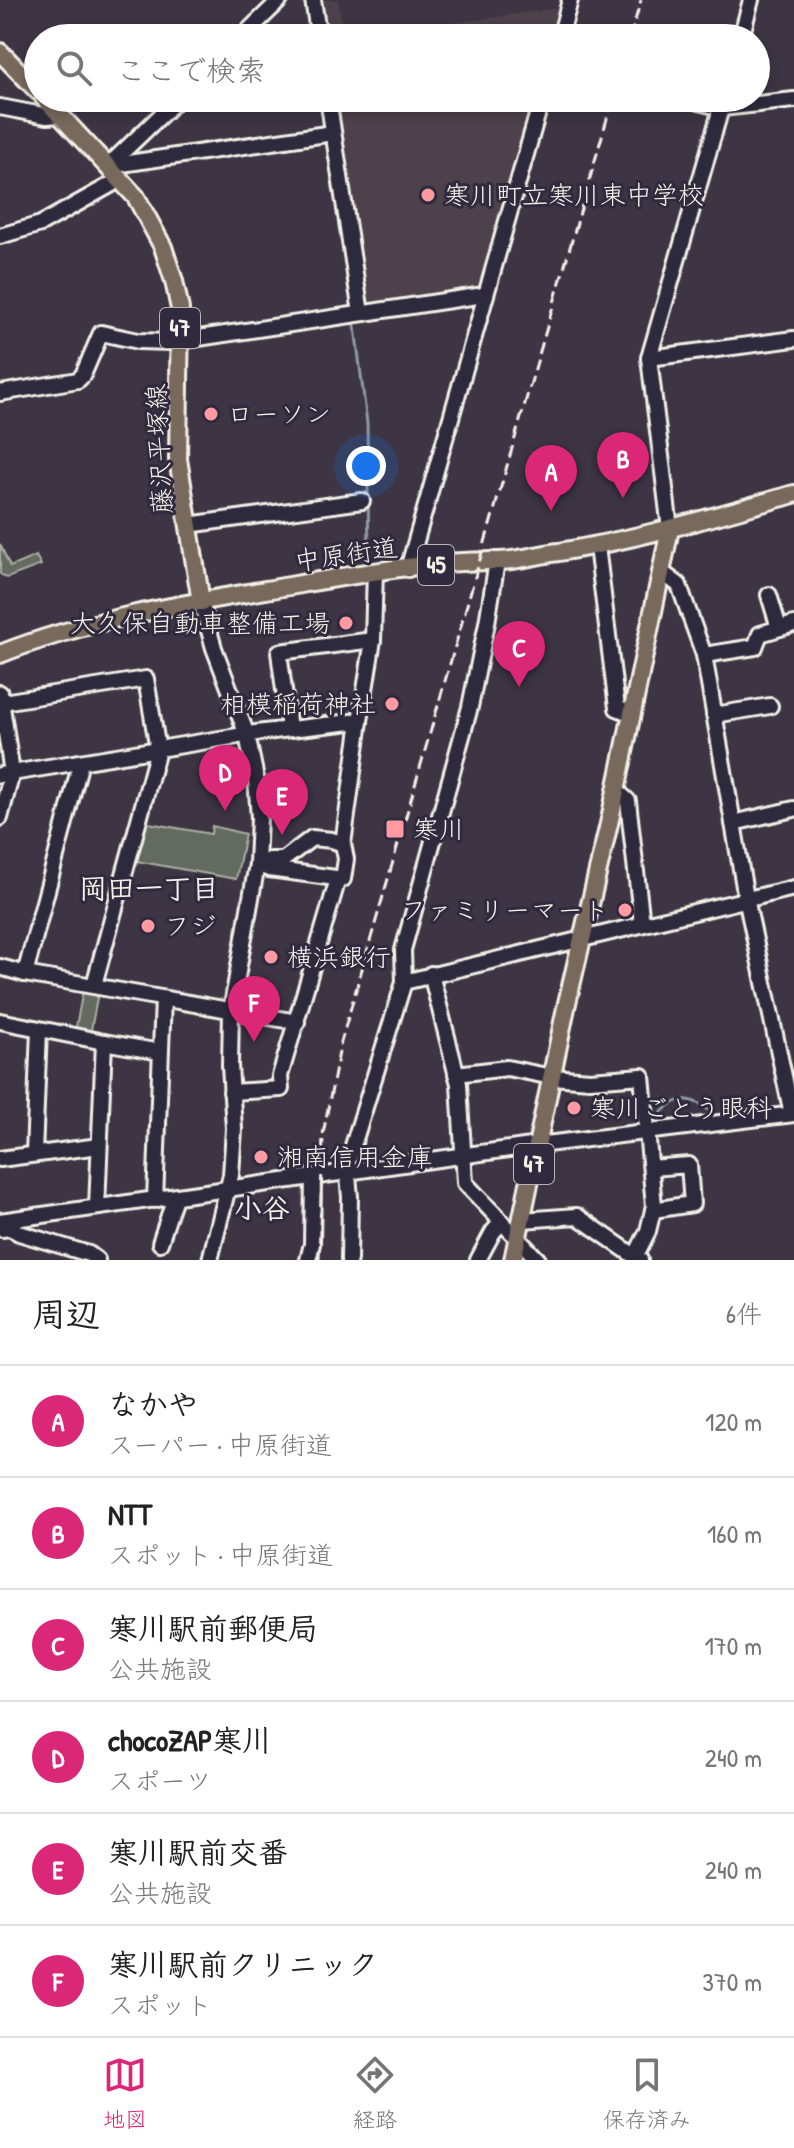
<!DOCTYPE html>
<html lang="ja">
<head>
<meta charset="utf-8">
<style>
  :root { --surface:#fff; --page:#f2f2f2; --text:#222; --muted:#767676; --line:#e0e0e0; --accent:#db2777 }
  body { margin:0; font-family:"Patrick Hand","Klee One",sans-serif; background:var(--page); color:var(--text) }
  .you { position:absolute; left:366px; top:466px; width:28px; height:28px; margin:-20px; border:6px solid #fff; border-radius:50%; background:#1a73e8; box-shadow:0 0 0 12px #1a73e833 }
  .badge { display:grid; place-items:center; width:52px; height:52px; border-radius:50%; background:var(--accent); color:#fff; font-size:26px; font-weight:700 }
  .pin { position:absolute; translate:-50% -66px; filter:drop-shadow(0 2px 4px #0008) }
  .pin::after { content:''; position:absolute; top:42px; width:28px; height:24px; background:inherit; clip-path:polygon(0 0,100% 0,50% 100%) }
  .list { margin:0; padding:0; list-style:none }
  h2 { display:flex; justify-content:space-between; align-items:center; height:104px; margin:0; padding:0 32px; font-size:34px }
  h2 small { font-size:26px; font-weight:400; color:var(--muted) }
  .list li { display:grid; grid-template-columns:52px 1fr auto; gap:24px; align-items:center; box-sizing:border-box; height:112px; padding:0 32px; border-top:2px solid var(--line) }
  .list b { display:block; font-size:30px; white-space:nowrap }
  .list p { margin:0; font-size:26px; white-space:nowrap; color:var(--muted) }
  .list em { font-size:26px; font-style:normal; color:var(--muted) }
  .icon { flex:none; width:44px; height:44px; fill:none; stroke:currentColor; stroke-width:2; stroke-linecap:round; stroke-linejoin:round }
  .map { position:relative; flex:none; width:794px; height:1260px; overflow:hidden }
  .search { position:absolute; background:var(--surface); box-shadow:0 4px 12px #0003; left:24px; right:24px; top:24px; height:88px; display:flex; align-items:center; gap:20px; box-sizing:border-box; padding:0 28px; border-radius:44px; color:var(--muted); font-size:30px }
  .sheet { height:776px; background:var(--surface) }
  nav { display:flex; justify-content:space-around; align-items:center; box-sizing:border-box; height:112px; border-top:2px solid var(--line); background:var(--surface); font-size:22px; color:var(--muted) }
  nav a { display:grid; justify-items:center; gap:4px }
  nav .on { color:var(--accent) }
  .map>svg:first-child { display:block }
  .built { fill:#4d424c }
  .green { fill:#646a5e; stroke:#acaea3; stroke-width:2 }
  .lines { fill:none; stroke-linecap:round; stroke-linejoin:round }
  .stream { stroke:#8e9ca1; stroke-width:3 }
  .minor-casing { stroke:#f4f1e8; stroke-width:20 }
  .major-casing { stroke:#f4f1e8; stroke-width:22 }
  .minor { stroke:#2f2a3d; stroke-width:14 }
  .major { stroke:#78695c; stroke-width:16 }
  .rail { stroke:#f4f1e8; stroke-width:3; stroke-dasharray:12 6; stroke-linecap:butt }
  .poi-dot { fill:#ff9aa2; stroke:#2f2a3d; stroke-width:3 }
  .labels { text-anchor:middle; stroke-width:6; stroke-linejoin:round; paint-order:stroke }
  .shield { fill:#2f2a3d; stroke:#b9b5b5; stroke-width:2 }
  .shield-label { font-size:24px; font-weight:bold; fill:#f4f1e8 }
  .poi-label { font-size:26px; fill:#f4f1e8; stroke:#2f2a3d; text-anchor:start }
  .street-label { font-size:26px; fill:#f4f1e8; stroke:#2f2a3d }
  .neighbourhood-label { font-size:28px; font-weight:bold; fill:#f4f1e8; stroke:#2f2a3d }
</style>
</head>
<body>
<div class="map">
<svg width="794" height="1260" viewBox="0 0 794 1260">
  <rect width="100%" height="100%" fill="#3d3544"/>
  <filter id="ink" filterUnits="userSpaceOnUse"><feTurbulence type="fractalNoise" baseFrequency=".0125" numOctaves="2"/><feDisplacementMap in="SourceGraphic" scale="16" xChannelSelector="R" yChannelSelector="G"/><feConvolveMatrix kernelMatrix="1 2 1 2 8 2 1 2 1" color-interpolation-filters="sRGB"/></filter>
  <g filter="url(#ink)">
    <g class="built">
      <path d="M318 0H338L344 38H325Z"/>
      <path d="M563 7 553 38H357Z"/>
      <path d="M334 98H535L476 292 368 309Z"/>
    </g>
    <g class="green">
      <path d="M0 544 10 567 36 556 41 565 7 578 0 574Z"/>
      <path d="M143 822 211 834 212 826 245 834 236 879 136 861Z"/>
      <path d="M83 990 98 993 90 1035 75 1032Z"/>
    </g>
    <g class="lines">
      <g class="stream">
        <path d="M306 0 311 38"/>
        <path d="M320 98 325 130"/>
        <path d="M326 137 353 312"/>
        <path d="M354 319 367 423 369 556"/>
        <path d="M653 1121C677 1094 690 1093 717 1117L745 1107 765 1111"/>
      </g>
      <defs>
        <g id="minor">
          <path d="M313 0 319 38"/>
          <path d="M241 38 280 0"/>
          <path d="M560 38 570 0"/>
          <path d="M741 38 751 0"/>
          <path d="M328 98 361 313"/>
          <path d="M685 98 722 108 794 100"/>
          <path d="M0 107 47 116 61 115"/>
          <path d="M108 166 333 133"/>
          <path d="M108 166 179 98"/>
          <path d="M0 236 41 224 121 179"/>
          <path d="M649 358 794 339"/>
          <path d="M0 393 78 380 83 375 101 333 138 341 172 342 484 295"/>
          <path d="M188 525 362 501"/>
          <path d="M670 529 649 358 724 98"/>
          <path d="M597 546 617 708 632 714"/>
          <path d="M408 569 542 98"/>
          <path d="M663 573 679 585 704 655 746 898 792 1114"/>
          <path d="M769 595 779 628"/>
          <path d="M201 602 214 648 247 735 256 778 259 818 257 864 231 1011 230 1065 234 1129 231 1175 210 1260"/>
          <path d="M704 655 755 647 760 634 794 624"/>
          <path d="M3 702 146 679 158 750 94 985"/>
          <path d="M714 715 770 706"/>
          <path d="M289 729 279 652 373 640"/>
          <path d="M0 775 256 733 360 721 373 640 375 571"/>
          <path d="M616 790 628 801 642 924"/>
          <path d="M0 818 12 773 0 693"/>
          <path d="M733 823 794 809"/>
          <path d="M312 838 332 840 343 844 346 859 343 879 269 869 257 864 270 860H283Z"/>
          <path d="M343 844 360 721"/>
          <path d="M0 967 25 974 297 1022"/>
          <path d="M25 974 81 762"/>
          <path d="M431 974 459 1084 465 1183 538 1260"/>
          <path d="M404 982 794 888"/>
          <path d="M0 1021 104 1042 97 1207"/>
          <path d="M104 1042 160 1052"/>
          <path d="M456 1074 507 1068 552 1077 590 1080 642 1076 654 1206 648 1231 635 1257"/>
          <path d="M231 1092 281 1089 280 1076 338 879"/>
          <path d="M34 1154 39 1030"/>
          <path d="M0 1159 99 1146"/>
          <path d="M651 1168 689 1165 692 1204 653 1210"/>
          <path d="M155 1200 163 999"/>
          <path d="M522 1220 577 1216 640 1260"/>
          <path d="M0 1221 538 1145 794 1114"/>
          <path d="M2 1229 10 1228 19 1233 89 1254 97 1260"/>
          <path d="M160 1243 175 1197"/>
          <path d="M308 1260 312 1244 313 1177"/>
          <path d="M349 1260 350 1197 347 1165 404 982 403 950 470 707 487 623 497 561"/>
          <path d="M478 1260 493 1232 501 1223"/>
        </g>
        <g id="major">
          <path d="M0 52 38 91"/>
          <path d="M44 98 136 197 163 247 174 281 180 309 178 459 201 602"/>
          <path d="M0 654C94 617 196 602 295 585 360 574 433 560 499 561 518 561 540 554 559 552 639 539 716 516 794 494"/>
          <path d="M513 1260 567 1003 611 815 670 529"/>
        </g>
      </defs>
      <use href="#minor" class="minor-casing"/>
      <use href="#major" class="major-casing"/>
      <use href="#minor" class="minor"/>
      <use href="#major" class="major"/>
      <g class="rail">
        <path d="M630 38 641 0"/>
        <path d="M319 1260 323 1134 341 1042 613 98"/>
      </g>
    </g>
  </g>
  <g class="poi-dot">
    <circle cx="428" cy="195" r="8"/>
    <circle cx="211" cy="414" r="8"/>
    <circle cx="346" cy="623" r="8"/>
    <circle cx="392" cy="704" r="8"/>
    <rect x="385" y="819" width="20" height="20" rx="4"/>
    <circle cx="625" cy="910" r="8"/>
    <circle cx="148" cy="926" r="8"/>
    <circle cx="271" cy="957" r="8"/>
    <circle cx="574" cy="1108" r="8"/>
    <circle cx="261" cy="1157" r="8"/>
  </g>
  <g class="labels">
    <g class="shield">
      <rect x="160" y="308" width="40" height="40" rx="6"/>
      <rect x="418" y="545" width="36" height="40" rx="6"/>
      <rect x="514" y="1144" width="40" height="40" rx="6"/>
    </g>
    <g class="shield-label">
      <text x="180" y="336">47</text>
      <text x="436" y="573">45</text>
      <text x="534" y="1172">47</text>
    </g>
    <g class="poi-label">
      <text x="444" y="204">寒川町立寒川東中学校</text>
      <text x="227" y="423">ローソン</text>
      <text x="330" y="632" text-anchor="end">大久保自動車整備工場</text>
      <text x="376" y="713" text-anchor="end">相模稲荷神社</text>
      <text x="413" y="838">寒川</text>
      <text x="609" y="919" text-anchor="end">ファミリーマート</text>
      <text x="164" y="935">フジ</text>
      <text x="287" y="966">横浜銀行</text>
      <text x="590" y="1117">寒川ごとう眼科</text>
      <text x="277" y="1166">湘南信用金庫</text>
    </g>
    <g class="street-label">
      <text transform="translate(159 449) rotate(-93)" y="9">藤沢平塚線</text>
      <text transform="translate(346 554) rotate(-8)" y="9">中原街道</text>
    </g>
    <g class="neighbourhood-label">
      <text x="149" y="898">岡田一丁目</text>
      <text x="262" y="1218">小谷</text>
    </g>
  </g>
</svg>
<div class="you"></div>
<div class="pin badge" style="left:551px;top:511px">A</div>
<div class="pin badge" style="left:623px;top:498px">B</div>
<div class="pin badge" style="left:519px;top:687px">C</div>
<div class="pin badge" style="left:225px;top:811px">D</div>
<div class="pin badge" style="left:282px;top:835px">E</div>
<div class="pin badge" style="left:254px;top:1042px">F</div>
<div class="search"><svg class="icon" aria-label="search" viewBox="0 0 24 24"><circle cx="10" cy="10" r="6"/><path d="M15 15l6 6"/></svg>ここで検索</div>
</div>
<section class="sheet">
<h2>周辺<small>6件</small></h2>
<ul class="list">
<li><span class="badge">A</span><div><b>なかや</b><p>スーパー · 中原街道</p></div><em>120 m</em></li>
<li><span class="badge">B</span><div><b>NTT</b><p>スポット · 中原街道</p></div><em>160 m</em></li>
<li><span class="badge">C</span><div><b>寒川駅前郵便局</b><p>公共施設</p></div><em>170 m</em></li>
<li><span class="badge">D</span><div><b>chocoZAP寒川</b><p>スポーツ</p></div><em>240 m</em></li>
<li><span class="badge">E</span><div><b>寒川駅前交番</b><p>公共施設</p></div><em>240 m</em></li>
<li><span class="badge">F</span><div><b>寒川駅前クリニック</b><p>スポット</p></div><em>370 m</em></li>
</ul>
</section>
<nav>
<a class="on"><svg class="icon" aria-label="map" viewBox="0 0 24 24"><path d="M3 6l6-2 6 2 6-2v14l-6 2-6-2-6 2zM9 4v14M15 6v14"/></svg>地図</a>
<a><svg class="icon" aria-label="directions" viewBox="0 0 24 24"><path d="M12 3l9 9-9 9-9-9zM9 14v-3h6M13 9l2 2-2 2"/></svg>経路</a>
<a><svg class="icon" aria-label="saved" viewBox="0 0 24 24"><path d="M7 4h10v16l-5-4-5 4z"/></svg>保存済み</a>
</nav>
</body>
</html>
